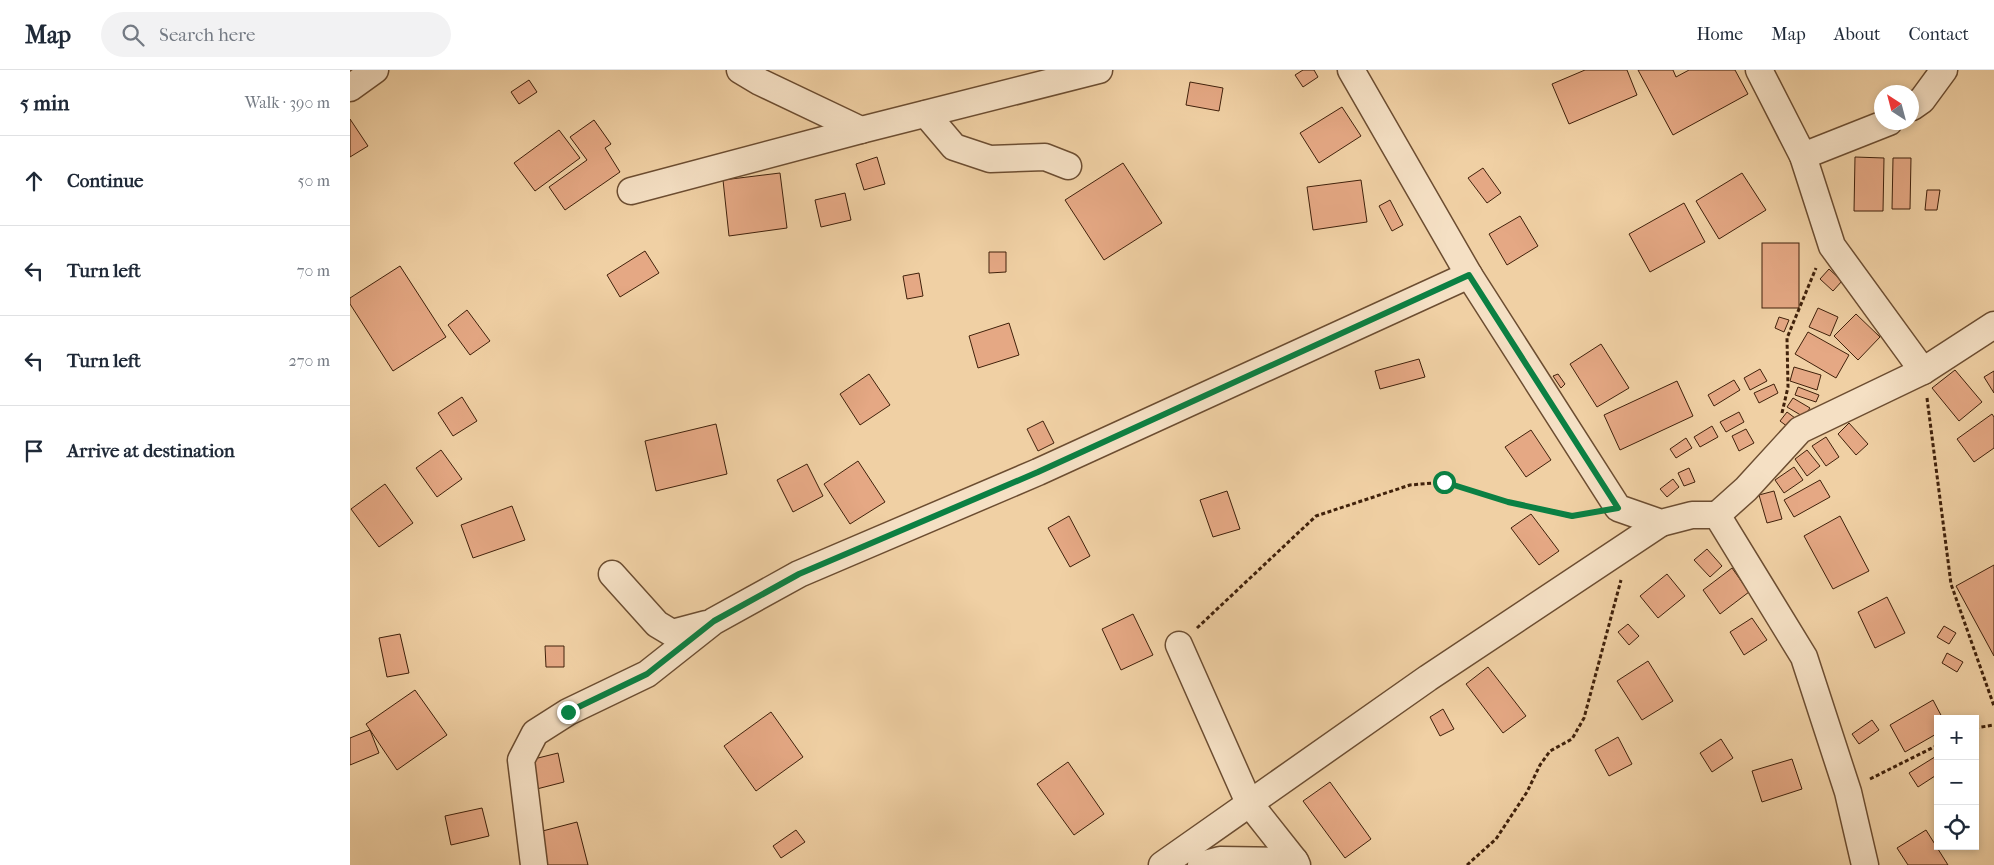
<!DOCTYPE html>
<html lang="en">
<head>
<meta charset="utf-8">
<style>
  :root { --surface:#fff; --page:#f2f2f3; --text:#1f2937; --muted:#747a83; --line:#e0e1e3 }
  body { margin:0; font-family:"IM FELL French Canon",serif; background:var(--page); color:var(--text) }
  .controls { position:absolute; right:15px; bottom:15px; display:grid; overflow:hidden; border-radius:0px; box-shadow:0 2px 8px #0003 }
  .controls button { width:45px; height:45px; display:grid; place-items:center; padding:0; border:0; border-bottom:1px solid var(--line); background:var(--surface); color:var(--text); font:25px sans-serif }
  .compass { position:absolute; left:1524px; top:15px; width:45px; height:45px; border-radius:50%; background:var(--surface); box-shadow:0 2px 8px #0003; rotate:324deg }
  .stop { position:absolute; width:15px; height:15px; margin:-11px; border:4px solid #0b8043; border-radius:50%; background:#fff }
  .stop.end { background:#0b8043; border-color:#fff; box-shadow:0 1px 5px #0008 }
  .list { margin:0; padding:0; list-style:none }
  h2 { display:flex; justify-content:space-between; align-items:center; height:65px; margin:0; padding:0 20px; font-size:21px }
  h2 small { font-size:16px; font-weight:400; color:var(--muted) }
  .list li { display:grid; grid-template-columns:32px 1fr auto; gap:15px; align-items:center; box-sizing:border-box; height:90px; padding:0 20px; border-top:1px solid var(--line) }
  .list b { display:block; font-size:19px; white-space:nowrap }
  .list em { font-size:16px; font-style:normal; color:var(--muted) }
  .icon { flex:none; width:28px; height:28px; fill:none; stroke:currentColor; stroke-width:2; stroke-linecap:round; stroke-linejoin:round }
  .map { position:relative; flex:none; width:1644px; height:795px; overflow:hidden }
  header { display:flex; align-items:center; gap:30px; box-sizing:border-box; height:70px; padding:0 25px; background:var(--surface); border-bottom:1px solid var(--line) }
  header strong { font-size:24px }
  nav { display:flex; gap:28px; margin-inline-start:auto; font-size:18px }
  .search { width:350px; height:45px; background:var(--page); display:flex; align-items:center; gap:12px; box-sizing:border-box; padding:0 18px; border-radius:28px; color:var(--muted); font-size:19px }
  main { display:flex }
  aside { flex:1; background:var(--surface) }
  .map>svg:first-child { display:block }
  .building { fill:#e5a884; stroke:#40210b }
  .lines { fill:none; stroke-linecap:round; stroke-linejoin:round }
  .minor-casing { stroke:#6c4d31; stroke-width:29 }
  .path { stroke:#40210b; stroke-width:3; stroke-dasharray:4 2.5; stroke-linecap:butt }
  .minor { stroke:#f5e0c4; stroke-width:26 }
  .route { stroke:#0b8043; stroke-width:6 }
</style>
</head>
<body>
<header>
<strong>Map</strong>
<div class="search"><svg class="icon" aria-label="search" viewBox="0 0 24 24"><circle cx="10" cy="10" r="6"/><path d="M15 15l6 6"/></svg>Search here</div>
<nav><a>Home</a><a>Map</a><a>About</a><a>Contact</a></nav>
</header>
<main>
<aside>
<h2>5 min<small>Walk · 390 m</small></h2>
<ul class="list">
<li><svg class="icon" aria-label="ahead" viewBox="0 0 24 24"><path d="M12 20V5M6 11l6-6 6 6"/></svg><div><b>Continue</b></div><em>50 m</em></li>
<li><svg class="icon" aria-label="left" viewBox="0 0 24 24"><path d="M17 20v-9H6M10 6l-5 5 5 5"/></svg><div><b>Turn left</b></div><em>70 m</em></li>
<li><svg class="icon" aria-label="left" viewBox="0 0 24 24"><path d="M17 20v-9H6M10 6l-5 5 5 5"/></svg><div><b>Turn left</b></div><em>270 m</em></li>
<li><svg class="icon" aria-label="arrive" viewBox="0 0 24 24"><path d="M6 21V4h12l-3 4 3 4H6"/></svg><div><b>Arrive at destination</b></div></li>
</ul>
</aside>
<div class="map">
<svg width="1644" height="795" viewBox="0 0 1644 795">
  <rect width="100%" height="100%" fill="#f0d0a4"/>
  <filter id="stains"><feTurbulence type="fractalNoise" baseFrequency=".004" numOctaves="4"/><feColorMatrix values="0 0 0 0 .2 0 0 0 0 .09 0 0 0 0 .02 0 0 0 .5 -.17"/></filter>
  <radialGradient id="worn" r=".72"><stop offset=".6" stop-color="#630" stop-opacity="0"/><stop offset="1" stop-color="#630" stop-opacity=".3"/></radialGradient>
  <g class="building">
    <path d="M953 0H964L968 7 953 17 945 5Z"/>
    <path d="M1235 0H1277L1287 25 1219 54 1202 14Z"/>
    <path d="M1288 0H1323L1326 7 1339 0H1385L1398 24 1323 65Z"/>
    <path d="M179 10 187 22 169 34 161 22Z"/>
    <path d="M840 12 873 18 869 41 836 35Z"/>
    <path d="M992 37 1011 66 969 93 950 63Z"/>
    <path d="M0 49 18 76 0 87Z"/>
    <path d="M244 50 261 74 255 78 270 102 215 140 199 117 237 90 220 67Z"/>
    <path d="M209 60 230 88 185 121 164 93Z"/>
    <path d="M527 87 535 114 514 120 506 94Z"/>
    <path d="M1505 87 1534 88 1533 141H1504Z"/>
    <path d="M1543 88H1561L1560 139H1542Z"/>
    <path d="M773 93 812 153 754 190 715 130Z"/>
    <path d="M1133 98 1151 123 1137 133 1118 108Z"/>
    <path d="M430 103 437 158 379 166 373 110Z"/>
    <path d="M1392 103 1416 140 1369 169 1346 131Z"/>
    <path d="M1011 110 1017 152 963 160 957 117Z"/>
    <path d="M1577 120H1590L1587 140H1575Z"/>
    <path d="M495 123 501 150 471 157 465 130Z"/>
    <path d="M1040 130 1053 155 1042 161 1029 136Z"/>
    <path d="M1334 133 1355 172 1300 202 1279 164Z"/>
    <path d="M1170 146 1188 176 1157 195 1139 164Z"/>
    <rect x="1412" y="173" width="37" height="65"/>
    <path d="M295 181 309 203 270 227 257 205Z"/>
    <path d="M639 182H656V202L639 203Z"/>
    <path d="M50 196 96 267 43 301 0 234V228Z"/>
    <path d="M1479 199 1492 211 1483 221 1470 209Z"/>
    <path d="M569 203 573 226 557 229 553 206Z"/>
    <path d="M1468 238 1488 247 1480 266 1459 257Z"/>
    <path d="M117 240 140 271 120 285 98 255Z"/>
    <path d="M1506 244 1530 267 1508 290 1484 266Z"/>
    <path d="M1429 247 1439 250 1434 262 1425 258Z"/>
    <path d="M659 253 669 285 628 298 619 266Z"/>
    <path d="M1458 262 1499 285 1486 308 1445 284Z"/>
    <path d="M1251 274 1279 318 1247 337 1220 294Z"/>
    <path d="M1069 289 1075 307 1030 319 1025 301Z"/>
    <path d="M1444 297 1471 305 1467 320 1440 311Z"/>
    <path d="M1410 299 1417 311 1400 320 1394 308Z"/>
    <path d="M1605 300 1632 332 1609 351 1582 318Z"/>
    <path d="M1644 301V323L1634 307Z"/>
    <path d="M519 304 540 335 510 355 490 324Z"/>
    <path d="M1208 304 1215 314 1211 318 1203 306Z"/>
    <path d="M1384 310 1390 320 1364 336 1358 325Z"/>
    <path d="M1327 311 1343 346 1270 380 1254 345Z"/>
    <path d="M1424 314 1428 323 1409 333 1404 323Z"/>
    <path d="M1448 317 1469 325 1466 332 1445 325Z"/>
    <path d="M112 327 127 351 103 366 88 343Z"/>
    <path d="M1443 328 1460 338 1454 347 1437 337Z"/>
    <path d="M1389 342 1394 352 1376 362 1370 352Z"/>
    <path d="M1437 342 1449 351 1442 360 1430 351Z"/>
    <path d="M1642 344 1644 347V378L1624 392 1607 369Z"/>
    <path d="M693 351 704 373 688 381 677 359Z"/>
    <path d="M1499 353 1518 374 1506 385 1488 364Z"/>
    <path d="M366 354 377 404 306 421 295 371Z"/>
    <path d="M1362 356 1368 367 1350 377 1344 367Z"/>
    <path d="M1396 359 1404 373 1389 381 1382 366Z"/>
    <path d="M1181 360 1201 390 1176 407 1155 377Z"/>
    <path d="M1476 367 1489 387 1476 396 1462 376Z"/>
    <path d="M1336 368 1342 378 1326 388 1320 379Z"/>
    <path d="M91 380 112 409 87 427 66 398Z"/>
    <path d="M1457 380 1470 396 1457 406 1445 389Z"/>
    <path d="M508 391 535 432 500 454 474 414Z"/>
    <path d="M457 394 473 426 443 442 427 410Z"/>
    <path d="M1444 397 1453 410 1434 423 1425 410Z"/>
    <path d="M1339 398 1345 412 1334 416 1328 403Z"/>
    <path d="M1323 409 1329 417 1317 427 1310 419Z"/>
    <path d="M1470 410 1480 427 1444 447 1434 430Z"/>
    <path d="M35 414 63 453 29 477 1 439Z"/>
    <path d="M877 421 890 459 863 467 850 430Z"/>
    <path d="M1424 421 1432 449 1417 453 1409 425Z"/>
    <path d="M162 436 175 470 123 488 111 455Z"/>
    <path d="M1181 444 1209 481 1189 495 1161 458Z"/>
    <path d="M719 446 740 486 720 497 698 458Z"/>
    <path d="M1490 446 1519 501 1483 519 1454 466Z"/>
    <path d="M1357 479 1372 496 1360 507 1344 490Z"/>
    <path d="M1644 495V586L1606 516Z"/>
    <path d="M1382 498 1399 522 1370 544 1353 520Z"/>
    <path d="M1317 504 1335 526 1308 548 1290 526Z"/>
    <path d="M1537 527 1555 563 1525 578 1508 542Z"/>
    <path d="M783 544 803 585 771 600 752 559Z"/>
    <path d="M1402 548 1417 570 1394 585 1380 562Z"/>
    <path d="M1278 554 1289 566 1279 575 1268 562Z"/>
    <path d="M1594 556 1606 563 1599 574 1587 567Z"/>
    <path d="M50 564 59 603 37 607 29 568Z"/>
    <path d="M195 576H214V597H196Z"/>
    <path d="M1597 583 1613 592 1607 602 1592 593Z"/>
    <path d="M1298 591 1323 631 1292 650 1267 611Z"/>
    <path d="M1138 597 1176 646 1153 663 1116 614Z"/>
    <path d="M65 620 97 665 47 700 16 654Z"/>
    <path d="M1583 630 1593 649H1588V663L1555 682 1540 655Z"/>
    <path d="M1093 639 1104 659 1090 666 1080 647Z"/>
    <path d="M421 642 453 687 406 721 374 676Z"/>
    <path d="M1522 650 1529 660 1509 674 1502 664Z"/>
    <path d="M20 660 29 683 0 695V668Z"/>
    <path d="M1268 667 1282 694 1259 706 1245 680Z"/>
    <path d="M1371 669 1383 688 1362 702 1350 683Z"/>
    <path d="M208 683 214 712 179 721 172 692Z"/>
    <path d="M1588 685V704L1568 717 1559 703Z"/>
    <path d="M1442 689 1452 719 1412 732 1402 701Z"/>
    <path d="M718 692 754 744 724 765 687 714Z"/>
    <path d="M980 712 1021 769 995 788 953 731Z"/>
    <path d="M132 738 139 766 101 775 95 746Z"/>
    <path d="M227 752 238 795H187L185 763Z"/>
    <path d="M446 760 455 772 431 788 423 776Z"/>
    <path d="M1576 760 1598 795H1558L1547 778Z"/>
  </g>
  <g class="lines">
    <defs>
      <g id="minor">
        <path d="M390 0 410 12 511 60 749 0"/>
        <path d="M1001 0 1119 205 1268 438 1311 453 1342 445H1367L1454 587 1498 722 1515 795"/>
        <path d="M1409 0 1453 86 1482 176 1573 301"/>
        <path d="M0 18 25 0"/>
        <path d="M1562 37 1572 30 1594 0"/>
        <path d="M576 44 604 77 640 89 695 87 718 96"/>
        <path d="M1453 86 1539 52"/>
        <path d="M281 121 511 60"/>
        <path d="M1367 445 1396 419 1450 360 1573 301 1644 255"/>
        <path d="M262 504 307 554 322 563 356 554"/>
        <path d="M829 575 899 733 945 791"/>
        <path d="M184 795 171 690 185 663 218 642 297 604 364 551 449 504 688 402 1119 205"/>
        <path d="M812 795 1078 608 1311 453"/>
        <path d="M851 795 870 790 945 791 947 795"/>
      </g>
    </defs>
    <use href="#minor" class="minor-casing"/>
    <g class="path">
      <path d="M1577 328 1601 514 1644 636"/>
      <path d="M1432 343 1438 317 1437 268 1466 198"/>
      <path d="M847 558 966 446 1060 415 1094 412 1158 432 1222 447 1241 443"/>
      <path d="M1625 658 1644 655"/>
      <path d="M1520 709 1588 675"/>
      <path d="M1117 795 1146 769 1177 722 1190 695 1200 681 1222 669 1234 648 1271 510"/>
    </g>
    <use href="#minor" class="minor"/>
  </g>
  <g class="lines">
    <path class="route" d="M218 642 297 604 364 551 449 504 688 402 1119 205 1268 438 1222 446 1158 432 1094 412"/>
  </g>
  <rect width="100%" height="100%" filter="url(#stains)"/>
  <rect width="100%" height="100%" fill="url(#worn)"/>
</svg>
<div class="controls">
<button>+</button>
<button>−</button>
<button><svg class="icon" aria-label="locate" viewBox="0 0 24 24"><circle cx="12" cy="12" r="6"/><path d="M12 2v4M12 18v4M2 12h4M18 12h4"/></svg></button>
</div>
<svg class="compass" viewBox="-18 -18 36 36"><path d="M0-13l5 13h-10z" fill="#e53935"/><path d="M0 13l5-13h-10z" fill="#747a83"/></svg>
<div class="stop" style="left:1094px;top:412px"></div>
<div class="stop end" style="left:218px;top:642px"></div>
</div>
</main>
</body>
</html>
